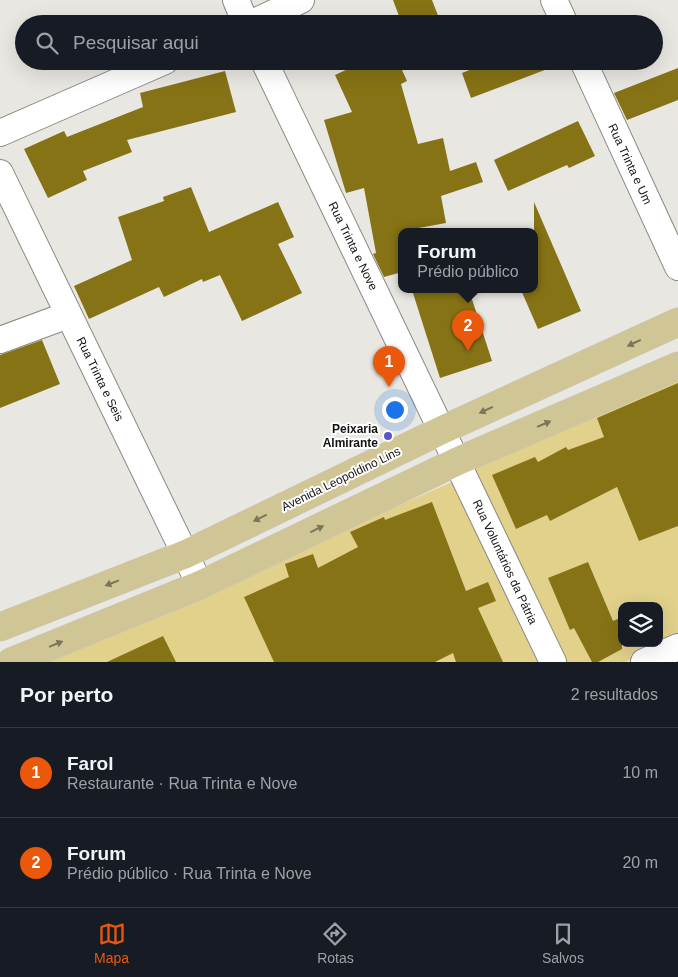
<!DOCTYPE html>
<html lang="pt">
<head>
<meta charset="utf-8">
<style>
  :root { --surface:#171b24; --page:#20242c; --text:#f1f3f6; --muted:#9ea1a6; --line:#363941; --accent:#ea580c }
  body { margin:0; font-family:Helvetica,sans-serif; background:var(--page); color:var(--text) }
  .controls { position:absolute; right:15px; bottom:15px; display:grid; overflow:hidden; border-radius:10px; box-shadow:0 5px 20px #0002 }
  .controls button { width:45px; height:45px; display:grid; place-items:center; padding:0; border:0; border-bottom:1px solid var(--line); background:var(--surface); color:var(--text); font:25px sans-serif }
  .you { position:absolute; left:394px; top:409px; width:18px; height:18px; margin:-12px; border:4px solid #fff; border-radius:50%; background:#1a73e8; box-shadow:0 0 0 8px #1a73e833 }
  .badge { display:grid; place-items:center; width:32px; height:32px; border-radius:50%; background:var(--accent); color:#fff; font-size:16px; font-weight:700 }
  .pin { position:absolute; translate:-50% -41px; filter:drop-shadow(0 1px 2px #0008) }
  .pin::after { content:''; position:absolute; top:26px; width:18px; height:15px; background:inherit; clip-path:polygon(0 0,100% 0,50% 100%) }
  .popup { position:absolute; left:398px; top:228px; width:140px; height:65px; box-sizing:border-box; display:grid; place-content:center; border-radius:10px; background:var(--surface); filter:drop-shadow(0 1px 4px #0005); font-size:16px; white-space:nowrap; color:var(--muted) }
  .popup b { font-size:19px; color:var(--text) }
  .popup::after { content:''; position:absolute; left:50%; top:100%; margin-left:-10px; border:10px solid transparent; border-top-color:var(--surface) }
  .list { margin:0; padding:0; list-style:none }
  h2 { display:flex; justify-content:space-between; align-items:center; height:65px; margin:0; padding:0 20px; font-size:21px }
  h2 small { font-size:16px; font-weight:400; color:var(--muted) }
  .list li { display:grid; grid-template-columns:32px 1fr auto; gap:15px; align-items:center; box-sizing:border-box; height:90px; padding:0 20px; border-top:1px solid var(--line) }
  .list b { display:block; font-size:19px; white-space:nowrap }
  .list p { margin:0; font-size:16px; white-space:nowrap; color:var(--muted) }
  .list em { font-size:16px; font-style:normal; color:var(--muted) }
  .icon { flex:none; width:28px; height:28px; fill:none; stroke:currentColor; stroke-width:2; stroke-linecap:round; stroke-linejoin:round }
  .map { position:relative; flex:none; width:678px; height:662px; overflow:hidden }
  .search { position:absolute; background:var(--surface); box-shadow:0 5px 20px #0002; left:15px; right:15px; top:15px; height:55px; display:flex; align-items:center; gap:12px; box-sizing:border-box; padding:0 18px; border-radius:28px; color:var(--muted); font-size:19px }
  .sheet { height:245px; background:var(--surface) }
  nav { display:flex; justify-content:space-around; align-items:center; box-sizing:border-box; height:70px; border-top:1px solid var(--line); background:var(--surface); font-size:14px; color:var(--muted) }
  nav a { display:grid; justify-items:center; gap:2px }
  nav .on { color:var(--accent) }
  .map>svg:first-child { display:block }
  .green { fill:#e1d18a; fill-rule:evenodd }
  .building { fill:#867316 }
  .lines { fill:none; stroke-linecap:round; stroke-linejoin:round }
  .minor-casing { stroke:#8a8883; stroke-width:28 }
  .major-casing { stroke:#c7c6c6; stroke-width:29 }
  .minor { stroke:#fff; stroke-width:26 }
  .major { stroke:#d0c595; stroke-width:28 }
  .oneway { fill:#7b755a }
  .poi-dot { fill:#5356cd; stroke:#fff; stroke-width:2 }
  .labels { text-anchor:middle; stroke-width:4; stroke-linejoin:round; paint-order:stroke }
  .street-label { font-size:12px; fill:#141311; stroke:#fff }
  .poi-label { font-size:12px; font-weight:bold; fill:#141311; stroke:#fff; text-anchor:end }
</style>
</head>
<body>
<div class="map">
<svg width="678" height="662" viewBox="0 0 678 662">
  <rect width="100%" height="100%" fill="#e9e7e1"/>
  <g class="green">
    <path d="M678 379V638L625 662H564L471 468ZM622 606H659V643H622Z"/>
    <path d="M452 482 541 662H43Z"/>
  </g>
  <g class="building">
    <path d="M393 0H432L439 18 423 24H402Z"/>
    <path d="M365 61H398L407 81 401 84 418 144 443 138 450 171 476 162 483 182 441 196 446 223 402 231V272L384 277 373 254 376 253 364 188 346 193 324 120 352 112 335 75Z"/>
    <path d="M492 61H563V63L471 98 462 73Z"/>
    <path d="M678 68V100L627 120 614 93Z"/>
    <path d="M225 71 236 112 127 140 132 152 83 171 87 180 48 198 24 149 64 131 67 137 143 107 140 93Z"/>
    <path d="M578 121 595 156 569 168 567 165 508 191 494 160Z"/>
    <path d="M191 187 209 232 278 202 294 237 278 244 302 293 242 321 220 275 203 282 202 279 164 297 159 287 89 319 74 286 132 260 118 217 164 201 163 197Z"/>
    <path d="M534 202 581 311 538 329 521 290H534Z"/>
    <path d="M412 290H469L492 361 440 378Z"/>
    <path d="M42 340 60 384 0 408V355Z"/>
    <path d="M678 383V526L639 541 617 487 550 521 547 515 516 529 492 475 535 457 538 462 566 447 568 450 604 437 597 418Z"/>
    <path d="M432 502 466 591 488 582 496 601 478 608 503 662H456L453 653 435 662H274L244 597 289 577 285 564 313 554 318 568 358 547 350 532 384 517 385 520Z"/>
    <path d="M588 562 613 621 622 617V649L598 662H592L574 628 570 630 548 578Z"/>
    <path d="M163 636 176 662H107Z"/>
  </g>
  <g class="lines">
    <defs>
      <g id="minor">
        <path d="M236 0 246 24"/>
        <path d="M554 0 565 24"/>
        <path d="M250 24 301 0"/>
        <path d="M264 61 553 662"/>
        <path d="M583 61 678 267"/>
        <path d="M0 133 165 61"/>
        <path d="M0 173 200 585"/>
        <path d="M0 340 68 315"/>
        <path d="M644 662 678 647"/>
      </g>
      <g id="major">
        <path d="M0 627 186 554 442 430 678 322"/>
        <path d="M11 662 200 585 458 461 678 366"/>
      </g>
    </defs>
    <use href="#minor" class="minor-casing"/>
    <use href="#major" class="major-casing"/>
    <use href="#minor" class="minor"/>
    <use href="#major" class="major"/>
  </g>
  <defs><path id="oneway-solid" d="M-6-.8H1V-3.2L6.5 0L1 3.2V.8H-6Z" transform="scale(1.25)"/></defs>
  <g class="oneway">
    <use href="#oneway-solid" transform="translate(634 343) rotate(155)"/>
    <use href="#oneway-solid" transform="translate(486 410) rotate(155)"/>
    <use href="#oneway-solid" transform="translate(544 424) rotate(-23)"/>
    <use href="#oneway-solid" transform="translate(260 518) rotate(154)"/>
    <use href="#oneway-solid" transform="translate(317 529) rotate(-26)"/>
    <use href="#oneway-solid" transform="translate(112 583) rotate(159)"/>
    <use href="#oneway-solid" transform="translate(56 644) rotate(-22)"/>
  </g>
  <circle class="poi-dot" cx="388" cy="436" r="5"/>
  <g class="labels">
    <g class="street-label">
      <text transform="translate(630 164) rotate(65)" y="4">Rua Trinta e Um</text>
      <text transform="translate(353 246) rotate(64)" y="4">Rua Trinta e Nove</text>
      <text transform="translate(100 379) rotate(64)" y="4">Rua Trinta e Seis</text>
      <text transform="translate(341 479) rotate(-26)" y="4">Avenida Leopoldino Lins</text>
      <text transform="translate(505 562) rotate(65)" y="4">Rua Voluntários da Pátria</text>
    </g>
    <g class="poi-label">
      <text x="378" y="433">Peixaria<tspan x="378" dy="14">Almirante</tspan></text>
    </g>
  </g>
</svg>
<div class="controls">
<button><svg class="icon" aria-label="layers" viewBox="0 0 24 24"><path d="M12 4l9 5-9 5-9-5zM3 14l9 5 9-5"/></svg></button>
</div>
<div class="you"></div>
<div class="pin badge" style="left:389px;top:387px">1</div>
<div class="pin badge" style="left:468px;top:351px">2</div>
<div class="popup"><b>Forum</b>Prédio público</div>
<div class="search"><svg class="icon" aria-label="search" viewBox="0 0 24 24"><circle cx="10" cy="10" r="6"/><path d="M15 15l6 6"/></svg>Pesquisar aqui</div>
</div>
<section class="sheet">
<h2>Por perto<small>2 resultados</small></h2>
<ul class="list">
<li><span class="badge">1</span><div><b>Farol</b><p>Restaurante · Rua Trinta e Nove</p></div><em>10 m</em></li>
<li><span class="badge">2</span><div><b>Forum</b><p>Prédio público · Rua Trinta e Nove</p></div><em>20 m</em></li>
</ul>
</section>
<nav>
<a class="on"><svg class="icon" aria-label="map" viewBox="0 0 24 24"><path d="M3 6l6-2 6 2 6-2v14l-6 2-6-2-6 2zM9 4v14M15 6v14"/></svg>Mapa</a>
<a><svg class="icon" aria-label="directions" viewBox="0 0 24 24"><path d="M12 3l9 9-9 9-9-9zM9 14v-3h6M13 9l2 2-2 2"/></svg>Rotas</a>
<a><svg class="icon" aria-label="saved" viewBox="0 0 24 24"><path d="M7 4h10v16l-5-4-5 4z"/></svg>Salvos</a>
</nav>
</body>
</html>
